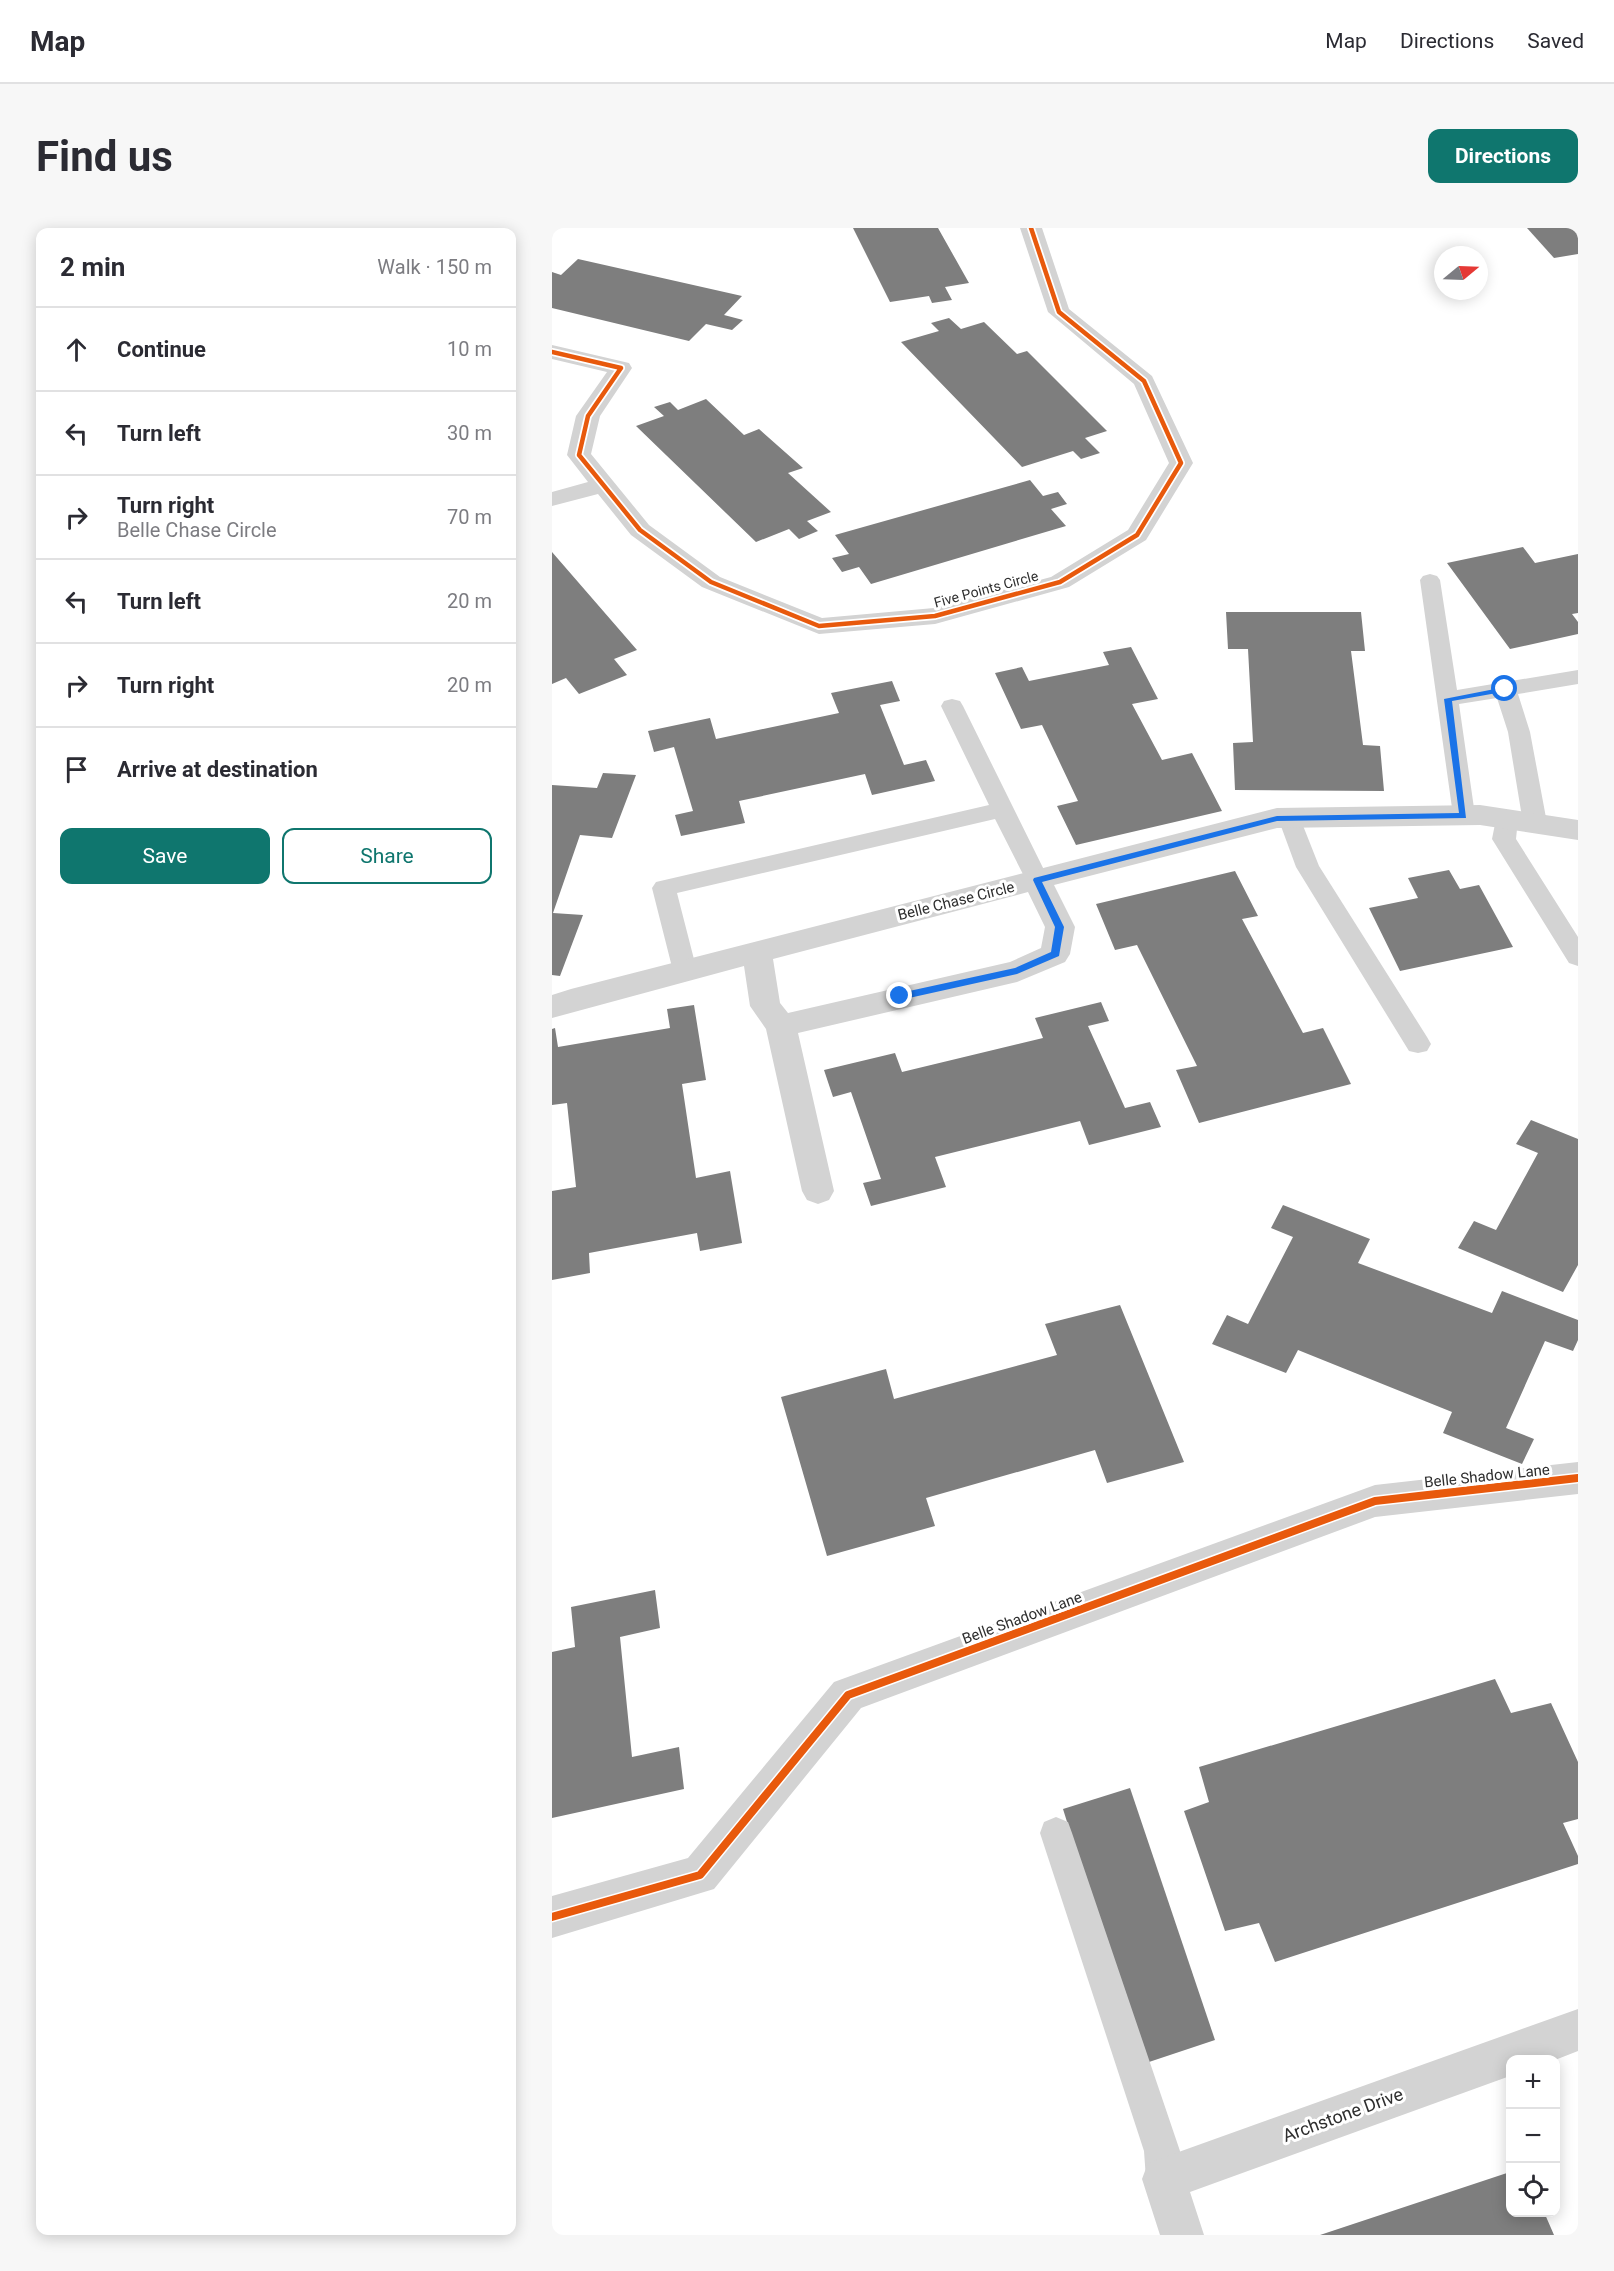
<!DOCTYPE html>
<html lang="en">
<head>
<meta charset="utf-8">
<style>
  :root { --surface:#fff; --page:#f7f7f7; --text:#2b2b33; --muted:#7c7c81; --line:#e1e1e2; --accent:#0f766e }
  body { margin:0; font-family:Roboto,sans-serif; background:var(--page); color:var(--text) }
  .controls { position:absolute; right:18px; bottom:18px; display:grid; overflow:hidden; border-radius:12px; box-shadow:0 3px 15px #0003 }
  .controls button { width:54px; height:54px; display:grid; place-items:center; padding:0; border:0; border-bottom:2px solid var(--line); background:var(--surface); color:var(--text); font:30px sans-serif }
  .compass { position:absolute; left:882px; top:18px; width:54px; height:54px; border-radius:50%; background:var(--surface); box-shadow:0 3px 15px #0003; rotate:71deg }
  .stop { position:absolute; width:18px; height:18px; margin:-14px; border:4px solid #1a73e8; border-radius:50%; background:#fff }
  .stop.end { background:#1a73e8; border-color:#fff; box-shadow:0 2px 6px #0008 }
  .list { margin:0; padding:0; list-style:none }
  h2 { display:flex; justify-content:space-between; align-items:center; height:78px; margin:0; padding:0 24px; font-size:26px }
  h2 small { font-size:20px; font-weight:400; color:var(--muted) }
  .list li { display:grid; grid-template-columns:39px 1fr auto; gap:18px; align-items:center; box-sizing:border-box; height:84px; padding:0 24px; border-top:2px solid var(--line) }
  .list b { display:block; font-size:22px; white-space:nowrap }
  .list p { margin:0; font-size:20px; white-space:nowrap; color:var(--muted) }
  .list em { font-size:20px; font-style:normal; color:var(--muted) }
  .actions { display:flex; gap:12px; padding:18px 24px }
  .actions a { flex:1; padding:14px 0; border:2px solid var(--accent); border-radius:12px; text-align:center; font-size:21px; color:var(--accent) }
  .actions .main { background:var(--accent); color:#fff }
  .icon { flex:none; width:33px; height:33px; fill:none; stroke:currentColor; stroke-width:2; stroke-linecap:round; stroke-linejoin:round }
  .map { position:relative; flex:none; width:1026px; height:2007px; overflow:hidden; border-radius:12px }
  header { display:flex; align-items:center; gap:36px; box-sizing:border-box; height:84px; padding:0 30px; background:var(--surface); border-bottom:2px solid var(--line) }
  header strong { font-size:28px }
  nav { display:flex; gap:33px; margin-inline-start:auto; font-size:21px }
  .intro { display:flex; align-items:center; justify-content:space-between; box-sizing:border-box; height:144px; padding:0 36px }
  h1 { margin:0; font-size:42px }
  .button { padding:15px 27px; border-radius:12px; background:var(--accent); color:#fff; font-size:21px; font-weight:700 }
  main { display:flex; gap:36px; padding:0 36px }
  aside { flex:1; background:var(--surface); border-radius:12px; box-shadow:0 3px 15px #0003 }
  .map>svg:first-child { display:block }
  .building { fill:#7e7e7e }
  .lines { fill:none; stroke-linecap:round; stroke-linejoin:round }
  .service { fill:#d3d3d3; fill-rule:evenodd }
  .minor { fill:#d3d3d3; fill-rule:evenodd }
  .cycleway-far1-casing { stroke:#fff; stroke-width:8 }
  .cycleway-casing { stroke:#fff; stroke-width:11 }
  .cycleway-far1 { stroke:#e8590c; stroke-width:4.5 }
  .cycleway { stroke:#e8590c; stroke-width:8 }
  .route { fill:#1a73e8 }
  .labels { text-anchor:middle; stroke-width:6; stroke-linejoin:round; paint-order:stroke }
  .far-street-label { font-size:14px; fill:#2e2e2e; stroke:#fff }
  .street-label { font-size:15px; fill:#2e2e2e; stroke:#fff }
  .near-street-label { font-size:18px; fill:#2e2e2e; stroke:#fff }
</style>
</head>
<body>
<header>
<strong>Map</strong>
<nav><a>Map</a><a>Directions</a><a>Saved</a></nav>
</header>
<div class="intro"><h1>Find us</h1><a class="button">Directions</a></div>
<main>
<aside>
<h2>2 min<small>Walk · 150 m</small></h2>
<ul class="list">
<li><svg class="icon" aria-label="ahead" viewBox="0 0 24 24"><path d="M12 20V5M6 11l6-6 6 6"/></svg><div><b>Continue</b></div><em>10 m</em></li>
<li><svg class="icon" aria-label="left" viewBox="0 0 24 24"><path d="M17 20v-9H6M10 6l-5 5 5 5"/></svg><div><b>Turn left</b></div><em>30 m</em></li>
<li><svg class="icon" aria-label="right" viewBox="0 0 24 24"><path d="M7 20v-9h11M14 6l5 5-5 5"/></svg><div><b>Turn right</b><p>Belle Chase Circle</p></div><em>70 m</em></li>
<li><svg class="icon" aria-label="left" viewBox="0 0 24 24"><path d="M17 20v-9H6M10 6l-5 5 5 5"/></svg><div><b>Turn left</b></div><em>20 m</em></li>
<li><svg class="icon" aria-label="right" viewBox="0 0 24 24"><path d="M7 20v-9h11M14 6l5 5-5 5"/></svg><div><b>Turn right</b></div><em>20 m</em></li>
<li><svg class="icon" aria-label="arrive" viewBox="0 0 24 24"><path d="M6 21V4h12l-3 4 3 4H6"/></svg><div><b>Arrive at destination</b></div></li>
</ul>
<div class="actions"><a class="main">Save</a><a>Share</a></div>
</aside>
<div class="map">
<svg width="1026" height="2007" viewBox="0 0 1026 2007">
  <rect width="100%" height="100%" fill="#fff"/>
  <g class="building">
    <path d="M301 0H386L417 55 393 59 400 72 380 75 377 68 338 74Z"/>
    <path d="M975 0H1026V26L1002 30Z"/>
    <path d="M26 31 190 68 172 87 191 92 180 102 154 96 137 113 0 80V44L9 47Z"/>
    <path d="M397 90 409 101 432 94 465 126 475 123 555 203 533 210 548 225 529 231 521 223 470 239 349 114 387 103 379 95Z"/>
    <path d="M154 171 192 207 207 201 251 240 236 245 279 284 255 293 266 303 247 311 237 301 204 314 84 198 112 188 102 179 118 174 126 182Z"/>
    <path d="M478 252 491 268 506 264 515 276 499 281 514 298 319 356 307 339 290 344 280 330 297 326 283 307Z"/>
    <path d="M971 319 983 335 1026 326V385L1020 386 1026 394V406L958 421 895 335Z"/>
    <path d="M0 324 85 422 62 431 75 447 27 466 14 450 0 456Z"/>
    <path d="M674 384H809L813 423H799L811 517 828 518 832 563 683 562 681 515 701 514 696 421H676Z"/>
    <path d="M579 419 606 471 580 476 610 532 640 525 670 583 524 617 505 578 526 573 490 497 469 501 443 445 470 439 477 453 557 437 551 424Z"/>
    <path d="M340 453 348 473 328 477 352 537 374 532 383 553 320 567 313 546 187 573 193 595 129 608 123 587 141 583 122 519 102 524 96 503 158 490 164 511 287 485 279 465Z"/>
    <path d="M51 545 84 547 60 610 28 607 1 685 31 687 8 748 0 747V557L45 560Z"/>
    <path d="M897 642 908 661 927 657 961 719 848 743 817 680 866 670 856 650Z"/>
    <path d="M683 643 706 688 690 691 751 805 771 800 799 856 647 895 624 842 645 838 585 717 563 722 544 676Z"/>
    <path d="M549 774 557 793 536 798 573 880 598 874 609 899 537 917 528 893 383 929 394 959 319 978 311 955 329 951 299 864 281 869 272 842 343 825 350 844 491 810 483 790Z"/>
    <path d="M142 777 154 852 130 856 144 950 178 943 190 1015 148 1023 145 1005 37 1025 38 1045 0 1052V963L24 959 15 875 0 877V801L3 800 6 819 118 800 115 781Z"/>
    <path d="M979 892 1026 911V1037L1011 1064 906 1020 922 993 944 1002 986 925 964 916Z"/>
    <path d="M731 977 818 1011 806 1035 940 1085 950 1063 1026 1092V1112L1021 1123 993 1113 954 1200 982 1211 970 1236 891 1205 900 1184 746 1122 734 1145 660 1116 675 1087 696 1096 741 1009 719 1000Z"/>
    <path d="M568 1077 632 1234 555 1255 543 1222 374 1270 383 1298 275 1328 229 1169 334 1141 342 1171 505 1127 493 1096Z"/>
    <path d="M103 1362 108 1400 68 1409 80 1529 127 1519 132 1561 0 1590V1424L23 1419 19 1379Z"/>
    <path d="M943 1451 959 1485 999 1475 1026 1534V1591L1011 1595 1026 1628V1636L723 1734 707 1695 673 1703 632 1583 657 1574 647 1539Z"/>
    <path d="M578 1560 663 1812 591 1836 511 1581Z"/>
    <path d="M958 1944V1984H992L1002 2007H768Z"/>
  </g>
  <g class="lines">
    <g class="service">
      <path d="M878 346 885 348 888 352 905 462 1026 442V456L966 466 978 504 995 595 991 601 983 603 975 601 971 595 956 504 945 470 907 476 923 587 920 592 912 595 904 592 901 587 868 352 871 348Z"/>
      <path d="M400 471 408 473 411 478 497 652 493 658 485 660 477 658 443 591 125 665 145 743 142 749 133 752 124 749 121 743 100 660 104 654 437 577 389 478 392 473Z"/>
      <path d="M737 582 745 584 748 590 767 638 875 809 879 816 875 823 866 825 857 823 744 639 726 590 729 584Z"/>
      <path d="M955 583 963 585 966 591 964 611 1026 709V738L1017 735 940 611 944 591 947 585Z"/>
      <path d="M504 1589 516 1594 520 1605 628 1923 630 1951 625 1964 612 1969 599 1964 594 1951 592 1923 488 1605 492 1594Z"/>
    </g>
    <g class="minor">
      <path d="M468 0H490L517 81 600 148 641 235 594 312 517 359 383 396 267 406 150 359 79 307 46 266 0 278V264L36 254 15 227 24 188 55 144 0 131V117L77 135 80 140 48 188 39 226 97 297 168 349 270 390 382 380 499 349 576 302 617 235 582 156 496 84Z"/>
      <path d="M928 577 1026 592V612L928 597 725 600 502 657 523 699 518 726 513 734 465 754 246 805 282 963 277 972 266 976 255 972 250 963 214 801 198 778 192 738 0 790V767L19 761 725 580ZM476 664 493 699 489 720 458 734 236 785 228 775 221 731Z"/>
      <path d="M1026 1234V1266L823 1289 309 1480 162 1661 0 1710V1668L136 1630 282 1454 823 1257Z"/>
      <path d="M1026 1781V1823L1003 1832H958V1848L638 1964 652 2007H608L590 1951 596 1935Z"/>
    </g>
    <defs>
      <path id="cycleway-far1" d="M0 124 69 140 36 188 27 227 88 302 159 354 267 398 383 388 508 354 585 307 629 235 592 153 507 84 479 0"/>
      <path id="cycleway" d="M0 1689 148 1647 296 1467 823 1273 1026 1250"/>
    </defs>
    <use href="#cycleway-far1" class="cycleway-far1-casing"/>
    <use href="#cycleway" class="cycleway-casing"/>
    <use href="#cycleway-far1" class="cycleway-far1"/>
    <use href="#cycleway" class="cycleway"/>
  </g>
  <path class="route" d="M953 459H956V463L900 473 914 590 725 593 490 654 512 699 507 728 465 746 348 772 344 768 348 765 463 740 499 724 503 699 481 652 482 650 725 588 907 585 892 471Z"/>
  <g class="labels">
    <g class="far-street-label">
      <text transform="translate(434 361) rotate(-15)" y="5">Five Points Circle</text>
    </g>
    <g class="street-label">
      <text transform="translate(404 673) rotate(-14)" y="5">Belle Chase Circle</text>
      <text transform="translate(935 1248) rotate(-6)" y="5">Belle Shadow Lane</text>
      <text transform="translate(470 1390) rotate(-20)" y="5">Belle Shadow Lane</text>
    </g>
    <g class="near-street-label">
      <text transform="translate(791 1887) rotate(-20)" y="6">Archstone Drive</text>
    </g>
  </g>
</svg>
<div class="controls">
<button>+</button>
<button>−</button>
<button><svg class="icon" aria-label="locate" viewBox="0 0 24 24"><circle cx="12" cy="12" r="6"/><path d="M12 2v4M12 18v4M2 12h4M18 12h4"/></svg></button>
</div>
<svg class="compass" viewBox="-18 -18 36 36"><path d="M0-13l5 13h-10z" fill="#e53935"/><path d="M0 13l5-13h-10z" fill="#7c7c81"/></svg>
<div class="stop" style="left:953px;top:461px"></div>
<div class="stop end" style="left:348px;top:768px"></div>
</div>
</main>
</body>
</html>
